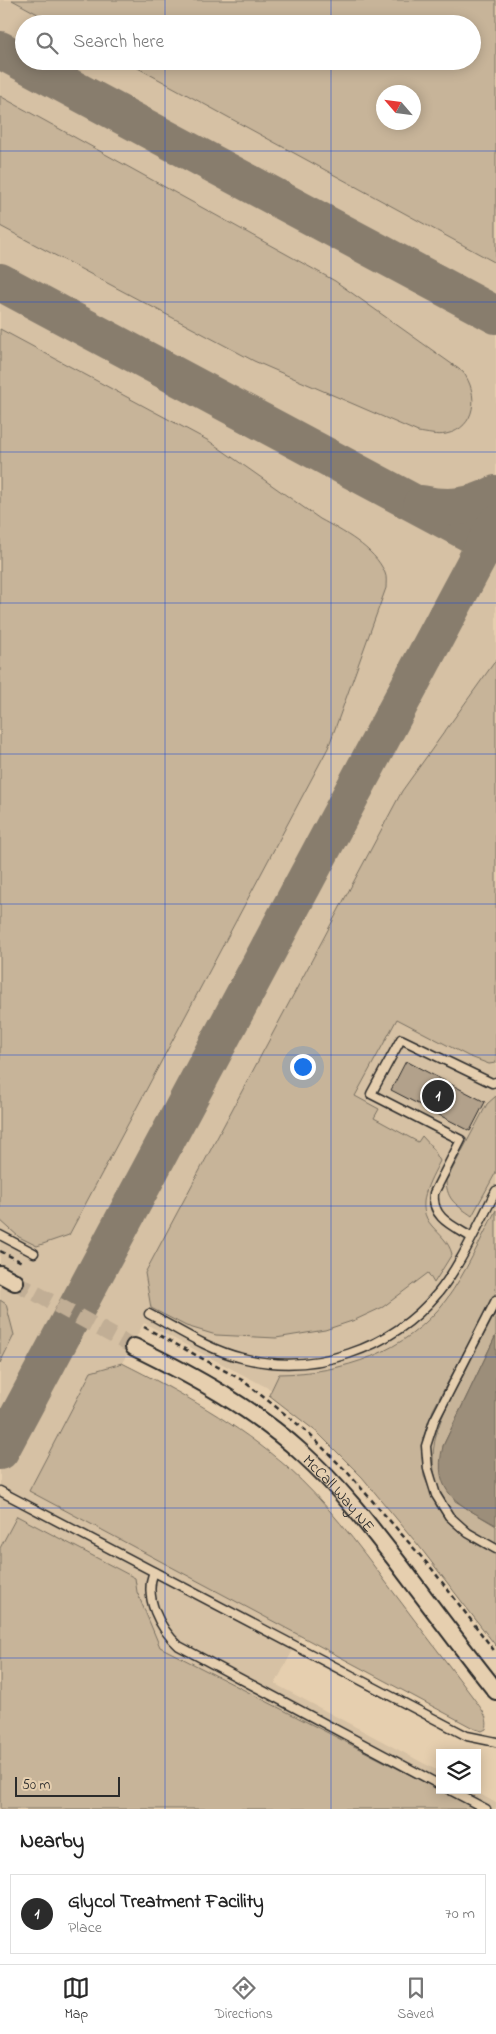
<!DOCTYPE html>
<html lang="en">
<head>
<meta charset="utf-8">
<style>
  :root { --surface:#fff; --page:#f2f2f2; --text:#222; --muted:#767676; --line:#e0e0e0; --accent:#2b2b2b }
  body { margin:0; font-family:"Indie Flower",sans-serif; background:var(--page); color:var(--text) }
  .controls { position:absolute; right:15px; bottom:15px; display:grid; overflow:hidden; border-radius:0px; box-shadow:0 2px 12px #0003 }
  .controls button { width:45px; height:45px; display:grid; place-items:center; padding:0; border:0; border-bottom:1px solid var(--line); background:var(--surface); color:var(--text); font:25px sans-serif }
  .compass { position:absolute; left:376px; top:85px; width:45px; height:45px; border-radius:50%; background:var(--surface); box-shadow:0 2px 12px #0003; rotate:298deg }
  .scale { position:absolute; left:15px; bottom:12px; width:105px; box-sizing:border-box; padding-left:5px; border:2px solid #2b2b2b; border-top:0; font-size:14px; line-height:18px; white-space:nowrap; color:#2b2b2b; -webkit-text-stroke:4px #e6cfaf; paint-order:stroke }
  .you { position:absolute; left:302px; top:1066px; width:18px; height:18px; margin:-12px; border:4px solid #fff; border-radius:50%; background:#1a73e8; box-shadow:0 0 0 8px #1a73e833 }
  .badge { display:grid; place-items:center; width:32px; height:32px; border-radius:50%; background:var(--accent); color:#fff; font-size:16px; font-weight:700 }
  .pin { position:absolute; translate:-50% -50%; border:2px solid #fff; box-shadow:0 1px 5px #0006 }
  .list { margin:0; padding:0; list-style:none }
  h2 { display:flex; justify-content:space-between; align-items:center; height:65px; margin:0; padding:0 20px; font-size:21px }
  h2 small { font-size:16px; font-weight:400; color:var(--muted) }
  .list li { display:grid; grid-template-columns:32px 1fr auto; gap:15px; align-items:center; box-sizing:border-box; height:80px; margin:0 10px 10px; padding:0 10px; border:1px solid var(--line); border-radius:0px }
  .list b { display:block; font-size:19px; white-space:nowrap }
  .list p { margin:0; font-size:16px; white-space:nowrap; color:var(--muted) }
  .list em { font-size:16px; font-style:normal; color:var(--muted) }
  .icon { flex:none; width:28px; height:28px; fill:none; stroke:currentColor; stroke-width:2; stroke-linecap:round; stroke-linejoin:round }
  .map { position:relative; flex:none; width:496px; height:1809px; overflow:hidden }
  .search { position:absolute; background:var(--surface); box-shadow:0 2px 12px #0003; left:15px; right:15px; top:15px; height:55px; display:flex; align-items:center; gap:12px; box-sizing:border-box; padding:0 18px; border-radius:28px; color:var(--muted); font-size:19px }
  .sheet { height:155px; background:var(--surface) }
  nav { display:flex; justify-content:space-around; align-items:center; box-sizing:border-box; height:70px; border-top:1px solid var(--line); background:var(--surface); font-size:14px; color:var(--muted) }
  nav a { display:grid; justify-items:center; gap:2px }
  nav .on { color:var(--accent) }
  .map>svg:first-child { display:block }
  .built { fill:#d6c1a4; fill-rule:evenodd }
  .green { fill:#c7b499; stroke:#797062; fill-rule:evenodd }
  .water { fill:#9c8e7a; stroke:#6f665a }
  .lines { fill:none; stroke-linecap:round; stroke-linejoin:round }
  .taxiway { stroke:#887d6d; stroke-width:38 }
  .building { fill:#b2a18b; stroke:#2b2b2b }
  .street-tunnel { stroke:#c1ae95; stroke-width:16; stroke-dasharray:16 8; stroke-linecap:butt }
  .lane-casing { stroke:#2b2b2b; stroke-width:11 }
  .street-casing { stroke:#2b2b2b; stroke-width:20 }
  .path { stroke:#2b2b2b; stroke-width:2.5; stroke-dasharray:5 4; stroke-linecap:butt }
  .lane { stroke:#e6cfaf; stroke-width:8 }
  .street { stroke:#e6cfaf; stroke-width:16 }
  .grid { fill:none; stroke:#1d4ed8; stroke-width:1; stroke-opacity:0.55 }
  .labels { text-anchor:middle; stroke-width:5; stroke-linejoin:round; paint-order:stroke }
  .street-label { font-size:16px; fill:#2b2b2b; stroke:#e6cfaf }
</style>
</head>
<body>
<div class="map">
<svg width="496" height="1809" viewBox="0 0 496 1809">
  <rect width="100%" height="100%" fill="#e6cfaf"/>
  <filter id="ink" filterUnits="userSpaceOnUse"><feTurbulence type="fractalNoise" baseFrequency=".02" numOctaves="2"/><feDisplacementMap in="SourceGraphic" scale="10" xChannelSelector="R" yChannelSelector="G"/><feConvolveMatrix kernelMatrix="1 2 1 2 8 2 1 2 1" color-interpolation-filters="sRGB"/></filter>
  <g filter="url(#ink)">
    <path class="built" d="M0 0H496V1561L439 1525 410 1463 270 1389 144 1323 122 1363 170 1387 338 1565 275 1684 440 1772V1790H473L496 1803V1809H0ZM24 24H472V61H24ZM384 92H414V122H384Z"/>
    <g class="green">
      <path d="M12 0H496V263L125 61H472V24H56ZM384 92H414V122H384Z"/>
      <path d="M0 96 335 281 463 372C479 393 477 428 446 434 437 436 427 433 418 432L254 361 0 226Z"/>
      <path d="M0 329 209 441 320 519C342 531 375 548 385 573 387 577 386 583 386 588L328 748 69 1235 37 1246 19 1237 0 1220Z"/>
      <path d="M496 660V1063L489 1064 468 1056 397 1019 355 1096 379 1109 374 1118 418 1142 422 1136 432 1147 440 1161C430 1181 414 1206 432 1226 440 1235 449 1242 452 1254L434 1283 428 1273 383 1307 355 1320 325 1330 276 1338 216 1335 186 1326 151 1308 145 1273 177 1213 402 791Z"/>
      <path d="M496 1096V1172L472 1216C457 1205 447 1201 446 1181L487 1104Z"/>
      <path d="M496 1210V1292L433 1410 423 1438 422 1457 424 1476 437 1507 451 1525 461 1532 476 1544 496 1554V1646L419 1546 362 1477 318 1433 269 1395 279 1374C343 1373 406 1353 446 1300 466 1273 480 1240 496 1210Z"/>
      <path d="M0 1300 6 1304 14 1335 0 1363Z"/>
      <path d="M496 1312V1335L443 1446 455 1501 496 1526V1544C482 1536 469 1529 457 1518 448 1510 442 1497 438 1486 423 1445 445 1409 464 1374 474 1353 485 1333 496 1312Z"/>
      <path d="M122 1363C180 1392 238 1424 287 1467 326 1502 357 1543 388 1585 416 1622 444 1659 472 1696 479 1706 490 1717 486 1729L482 1731 475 1729 29 1491 91 1372Z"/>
      <path d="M17 1516 135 1578 137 1592 160 1647 477 1809H0V1548Z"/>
    </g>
    <path class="water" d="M496 1335V1525C460 1505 431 1494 443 1446Z"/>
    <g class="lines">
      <g class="taxiway">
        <path d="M0 50 496 315"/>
        <path d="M0 282 496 547"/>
        <path d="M422 504C449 510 472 507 496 494"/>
        <path d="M0 1451 496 524"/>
      </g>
    </g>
    <path class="building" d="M406 1061 485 1102 470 1131 391 1090Z"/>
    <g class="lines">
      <path class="street-tunnel" d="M15 1282 134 1347"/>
      <defs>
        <g id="lane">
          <path d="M0 1235 34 1253"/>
          <path d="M471 1237C453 1226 431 1218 434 1193L461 1140 371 1094 401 1039 492 1083 496 1082"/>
          <path d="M496 1300 434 1421 426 1446 428 1469 436 1495 449 1516 468 1533 496 1549"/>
          <path d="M149 1314C179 1330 209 1350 242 1358 313 1376 391 1350 438 1293 460 1266 479 1223 496 1191"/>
          <path d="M0 1491 467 1736 496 1742"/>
          <path d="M154 1572C143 1597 160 1629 179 1646L440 1785"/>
          <path d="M450 1790 486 1809"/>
        </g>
        <g id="street">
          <path d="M0 1274 15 1282"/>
          <path id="s1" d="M134 1347C194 1376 254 1409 303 1454 341 1488 371 1528 402 1568 433 1609 464 1651 496 1691"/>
        </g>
      </defs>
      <use href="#lane" class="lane-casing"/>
      <use href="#street" class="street-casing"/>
      <g class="path">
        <path d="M0 1251 24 1263"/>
        <path d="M144 1327 242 1380 305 1430 348 1473 432 1569 496 1653"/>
      </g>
      <use href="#lane" class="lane"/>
      <use href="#street" class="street"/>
    </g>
  </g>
  <path class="grid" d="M165 0V24M331 0V24M165 61V1809M331 61V1809M0 151H496M0 302H496M0 452H496M0 603H496M0 754H496M0 904H496M0 1055H496M0 1206H496M0 1357H496M0 1508H496M0 1658H496"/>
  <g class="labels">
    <g class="street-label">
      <text dy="6" stroke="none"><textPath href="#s1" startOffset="254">McCall Way NE</textPath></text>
    </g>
  </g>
</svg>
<div class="controls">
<button><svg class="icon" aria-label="layers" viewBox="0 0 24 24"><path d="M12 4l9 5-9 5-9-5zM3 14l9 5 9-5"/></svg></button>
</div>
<svg class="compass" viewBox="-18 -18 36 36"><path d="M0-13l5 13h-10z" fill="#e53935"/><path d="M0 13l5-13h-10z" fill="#767676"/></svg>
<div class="scale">50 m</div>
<div class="you"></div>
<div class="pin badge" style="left:438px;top:1096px">1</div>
<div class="search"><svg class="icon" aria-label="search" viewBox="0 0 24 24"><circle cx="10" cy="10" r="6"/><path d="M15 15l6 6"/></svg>Search here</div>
</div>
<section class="sheet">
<h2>Nearby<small></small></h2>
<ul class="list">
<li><span class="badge">1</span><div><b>Glycol Treatment Facility</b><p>Place</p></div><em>70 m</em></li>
</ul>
</section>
<nav>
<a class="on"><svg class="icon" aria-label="map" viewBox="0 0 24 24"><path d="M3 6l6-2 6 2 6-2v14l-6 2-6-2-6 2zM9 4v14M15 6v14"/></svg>Map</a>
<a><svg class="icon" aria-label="directions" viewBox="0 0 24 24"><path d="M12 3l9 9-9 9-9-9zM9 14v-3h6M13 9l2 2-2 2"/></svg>Directions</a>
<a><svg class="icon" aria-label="saved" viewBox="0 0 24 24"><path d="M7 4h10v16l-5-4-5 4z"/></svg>Saved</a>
</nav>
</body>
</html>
